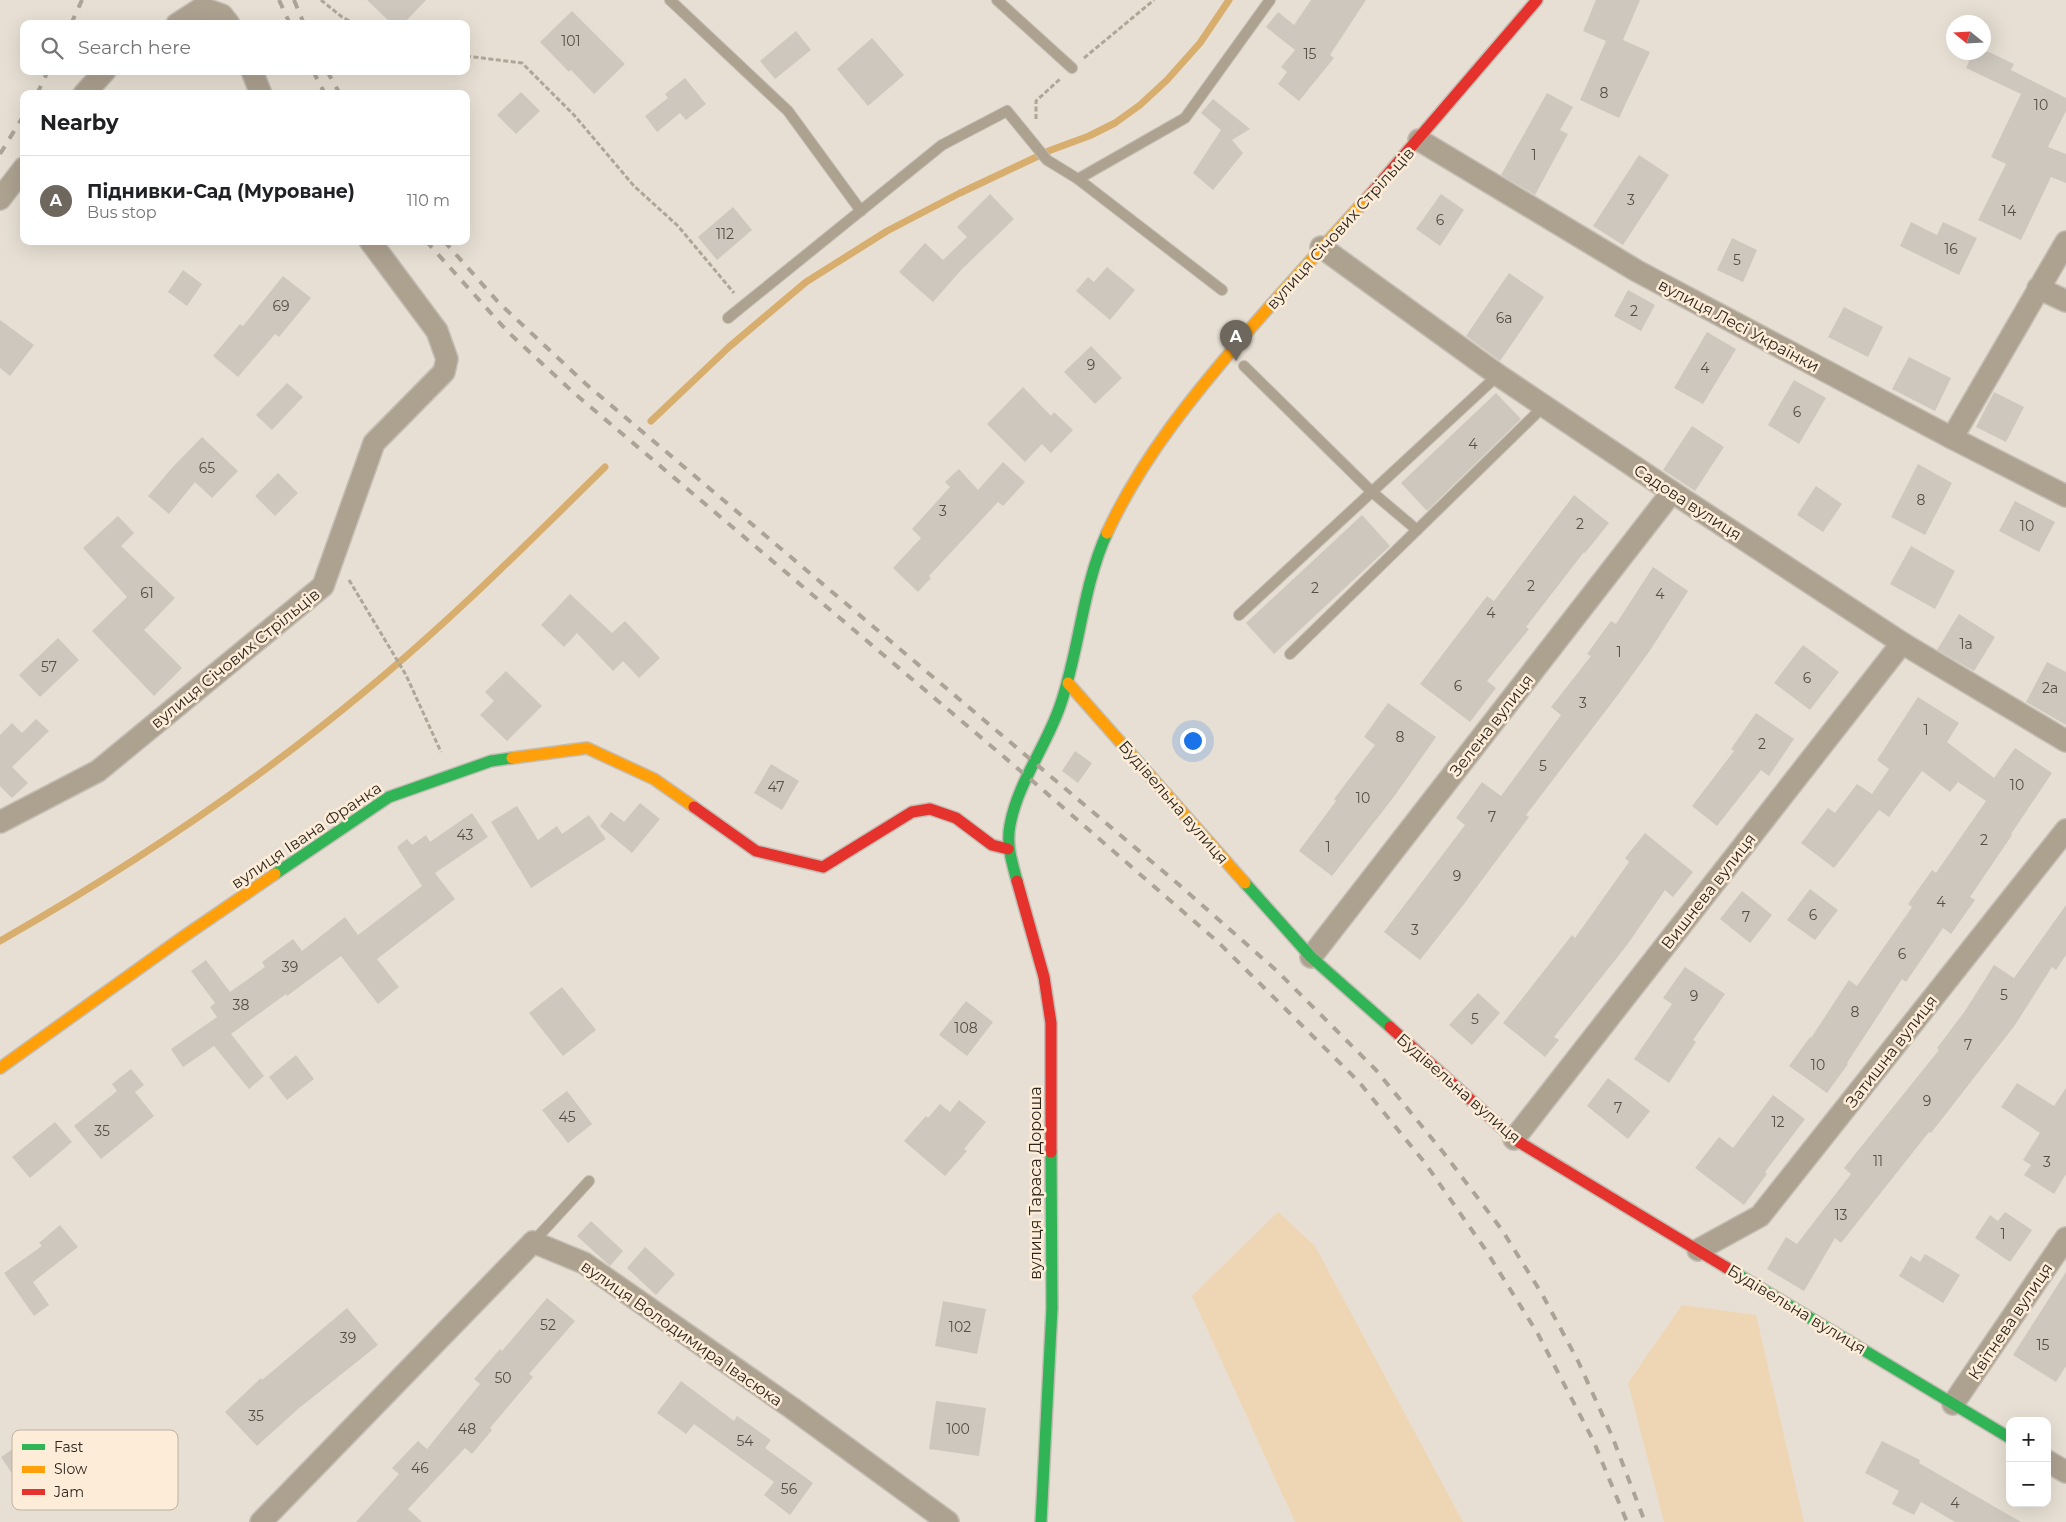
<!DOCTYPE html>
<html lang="en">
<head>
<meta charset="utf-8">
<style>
  :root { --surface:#fff; --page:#f2f2f2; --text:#202124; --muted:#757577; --line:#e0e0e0; --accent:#6d675d }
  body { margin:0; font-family:Montserrat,sans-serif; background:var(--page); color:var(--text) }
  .controls { position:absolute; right:15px; bottom:15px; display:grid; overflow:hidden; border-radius:10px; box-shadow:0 5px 20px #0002 }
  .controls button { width:45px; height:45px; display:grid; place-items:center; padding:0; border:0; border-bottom:1px solid var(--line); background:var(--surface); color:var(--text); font:25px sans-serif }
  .compass { position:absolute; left:1946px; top:15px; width:45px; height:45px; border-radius:50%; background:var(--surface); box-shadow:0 5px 20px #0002; rotate:288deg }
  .you { position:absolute; left:1192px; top:740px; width:18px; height:18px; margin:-12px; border:4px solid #fff; border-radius:50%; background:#1a73e8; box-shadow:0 0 0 8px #1a73e833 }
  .badge { display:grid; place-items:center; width:32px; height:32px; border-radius:50%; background:var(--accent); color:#fff; font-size:16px; font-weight:700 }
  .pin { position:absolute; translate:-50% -41px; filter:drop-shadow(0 1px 2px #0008) }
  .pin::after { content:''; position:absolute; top:26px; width:18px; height:15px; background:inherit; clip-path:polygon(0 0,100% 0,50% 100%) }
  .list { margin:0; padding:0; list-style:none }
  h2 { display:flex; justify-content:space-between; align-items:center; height:65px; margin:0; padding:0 20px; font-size:21px }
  h2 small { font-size:16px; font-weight:400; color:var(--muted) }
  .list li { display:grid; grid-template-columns:32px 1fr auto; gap:15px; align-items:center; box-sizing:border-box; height:90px; padding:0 20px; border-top:1px solid var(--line) }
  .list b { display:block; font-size:19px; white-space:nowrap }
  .list p { margin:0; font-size:16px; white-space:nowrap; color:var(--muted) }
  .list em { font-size:16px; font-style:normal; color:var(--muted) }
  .icon { flex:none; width:28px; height:28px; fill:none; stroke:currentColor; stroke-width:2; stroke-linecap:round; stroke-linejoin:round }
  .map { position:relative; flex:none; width:2066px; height:1522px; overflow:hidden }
  .search { position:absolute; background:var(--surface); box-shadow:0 5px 20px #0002; left:20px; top:20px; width:450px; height:55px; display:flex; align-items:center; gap:12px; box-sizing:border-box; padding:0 18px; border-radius:10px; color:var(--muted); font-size:19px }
  .panel { position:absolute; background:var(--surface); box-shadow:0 5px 20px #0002; left:20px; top:90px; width:450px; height:155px; border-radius:10px }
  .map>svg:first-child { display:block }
  .green { fill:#eed6b4 }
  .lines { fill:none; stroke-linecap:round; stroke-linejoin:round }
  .stream { stroke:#d7ae6d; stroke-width:7 }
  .building { fill:#cec7be }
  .lane-casing { stroke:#c4bdb4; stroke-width:12 }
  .street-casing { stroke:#c4bdb4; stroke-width:24 }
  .fast-casing { stroke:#c4bdb4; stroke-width:14 }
  .slow-casing { stroke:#c4bdb4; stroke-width:14 }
  .jam-casing { stroke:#c4bdb4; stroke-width:14 }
  .path { stroke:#afa598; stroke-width:3; stroke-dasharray:5 2.5; stroke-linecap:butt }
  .lane { stroke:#ada190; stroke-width:10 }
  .street { stroke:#ada190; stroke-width:21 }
  .fast { stroke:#30b455; stroke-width:11 }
  .slow { stroke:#ff9f0a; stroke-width:11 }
  .jam { stroke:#e5322d; stroke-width:11 }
  .rail { stroke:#aca397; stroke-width:4; stroke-dasharray:9 9; stroke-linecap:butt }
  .labels { text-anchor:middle; stroke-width:5; stroke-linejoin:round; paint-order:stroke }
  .number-label { font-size:14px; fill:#544e46 }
  .street-label { font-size:16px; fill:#2c261e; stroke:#fdedd8 }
  .key { fill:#fdedd8; stroke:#beb1a0; stroke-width:1 }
  .key-label { font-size:14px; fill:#2c261e }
</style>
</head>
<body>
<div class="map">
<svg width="2066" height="1522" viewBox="0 0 2066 1522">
  <rect width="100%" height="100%" fill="#e7dfd3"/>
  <g class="green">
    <path d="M1278 1212 1315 1246 1463 1522H1295L1192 1296Z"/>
    <path d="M1682 1305 1756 1315 1804 1522H1664L1628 1383Z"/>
  </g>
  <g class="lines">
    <g class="stream">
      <path d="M651 421 729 347 806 282 887 231 960 193 1051 150 1089 136 1115 123 1140 105 1167 80 1200 43 1229 0"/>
      <path d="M0 941C128 868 251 786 364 692 449 622 527 544 605 467"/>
    </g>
  </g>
  <g class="building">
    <path d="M367 0H426L403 24H392Z"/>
    <path d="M1311 0H1366L1330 55 1334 58 1299 101 1278 84 1287 72 1281 67 1295 50 1266 27 1278 12 1294 25Z"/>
    <path d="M1596 0H1640L1623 40 1650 52 1619 118 1580 100 1606 41 1583 31Z"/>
    <path d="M572 11 625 64 594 94 571 70 569 72 540 42Z"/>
    <path d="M796 31 811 50 775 79 760 61Z"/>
    <path d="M872 38 904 75 868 106 837 69Z"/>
    <path d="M1973 52H1989L2014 64 2011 70 2066 98V111L2048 147 2066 154V183L2051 177 2021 240 1978 220 2006 164 1991 157 2021 94 1966 68Z"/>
    <path d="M685 78 706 104 686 120 680 113 657 132 645 116 668 98 665 94Z"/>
    <path d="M521 92 540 111 516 134 497 115Z"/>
    <path d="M1547 93 1573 107 1560 130 1568 134 1535 195 1501 175Z"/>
    <path d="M1213 99 1250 129 1232 140 1243 153 1213 190 1193 173 1221 130 1201 113Z"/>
    <path d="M1639 155 1669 175 1623 245 1593 226Z"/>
    <path d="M990 194 1014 219 962 269 933 302 899 272 925 243 943 260 967 237 957 227Z"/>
    <path d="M1441 194 1464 210 1440 246 1416 229Z"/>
    <path d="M733 207 752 230 717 260 698 237Z"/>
    <path d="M1911 222 1937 235 1943 222 1977 238 1959 275 1900 246Z"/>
    <path d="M1732 238 1757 250 1743 282 1717 270Z"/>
    <path d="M1107 267 1135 290 1110 320 1076 291 1088 277 1094 282Z"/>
    <path d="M183 270 202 284 187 306 168 292Z"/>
    <path d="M1509 273 1544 297 1500 361 1466 336Z"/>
    <path d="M283 276 311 298 279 337 275 334 238 377 213 356 240 324 243 326Z"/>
    <path d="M1628 290 1655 305 1641 331 1614 316Z"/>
    <path d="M1844 307 1883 327 1868 357 1828 337Z"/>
    <path d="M0 320 34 345 10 376 0 368Z"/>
    <path d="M1707 332 1736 349 1703 404 1674 388Z"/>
    <path d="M1091 346 1122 378 1095 404 1064 372Z"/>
    <path d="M1909 357 1951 378 1935 411 1892 389Z"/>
    <path d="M1794 380 1826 398 1799 444 1768 425Z"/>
    <path d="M287 383 303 397 272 430 256 415Z"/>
    <path d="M1023 387 1051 416 1054 412 1073 430 1051 453 1042 444 1025 462 987 424Z"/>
    <path d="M1994 392 2024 407 2006 442 1976 427Z"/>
    <path d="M1496 393 1521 419 1427 511 1401 483Z"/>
    <path d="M1692 426 1724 447 1695 491 1663 470Z"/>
    <path d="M202 437 238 471 212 498 195 482 169 514 148 496 172 468Z"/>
    <path d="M1003 462 1025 482 1003 506 998 502 929 576 931 578 918 592 893 568 921 538 912 529 950 487 945 482 959 469 978 490Z"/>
    <path d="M1918 464 1952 483 1925 535 1891 517Z"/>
    <path d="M278 473 298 493 275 516 255 496Z"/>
    <path d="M1816 486 1842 504 1823 532 1797 515Z"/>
    <path d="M1574 495 1609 523 1585 553 1584 552 1526 627 1529 629 1487 681 1496 688 1470 722 1420 684 1487 596 1494 601Z"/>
    <path d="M2015 501 2055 522 2039 552 1999 531Z"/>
    <path d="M1362 515 1390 546 1274 654 1246 623Z"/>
    <path d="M118 516 134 533 121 546 175 598 144 630 182 668 154 696 92 631 127 597 83 548Z"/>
    <path d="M1911 546 1955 571 1935 609 1890 584Z"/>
    <path d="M1653 567 1688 591 1651 649 1617 696 1526 815 1529 817 1464 904 1420 960 1384 932 1465 825 1456 818 1482 782 1501 796 1561 715 1551 707 1591 656 1587 654 1611 621 1616 624Z"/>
    <path d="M570 594 612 633 625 621 660 658 639 678 623 661 613 671 577 633 564 647 541 625Z"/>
    <path d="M1959 614 1995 637 1974 671 1937 650Z"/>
    <path d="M58 638 79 660 40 697 19 675Z"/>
    <path d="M1803 645 1839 672 1810 710 1774 683Z"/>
    <path d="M2047 662 2066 672V725L2026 702Z"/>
    <path d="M506 671 542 706 507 741 480 715 494 701 485 692Z"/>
    <path d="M1918 697 1959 723 1947 742 1994 778 2015 748 2052 773 2011 834 2012 835 1970 897 1975 900 1951 934 1943 928 1906 982 1902 979 1847 1063 1848 1064 1827 1093 1789 1066 1810 1037 1811 1038 1849 980 1857 986 1912 907 1908 904 1932 870 1936 873 1986 801 1958 782 1950 792 1922 771 1889 817 1879 810 1834 868 1801 843 1828 808 1835 813 1857 784 1872 794 1889 769 1877 760Z"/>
    <path d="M1388 703 1436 737 1393 798 1332 876 1299 851 1336 801 1334 799 1375 745 1364 737Z"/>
    <path d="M1756 713 1794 739 1769 776 1761 770 1717 826 1692 806 1734 751 1731 749Z"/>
    <path d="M36 719 49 731 12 767 28 783 12 798 0 786V735L12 723 22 733Z"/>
    <path d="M1075 751 1092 763 1078 783 1062 771Z"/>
    <path d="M771 764 799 781 782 810 754 793Z"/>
    <path d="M640 803 660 819 632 853 600 826 611 812 624 822Z"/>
    <path d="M517 806 538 840 557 826 562 834 589 815 606 839 531 888 491 822Z"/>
    <path d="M472 813 488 837 435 873 455 899 377 959 399 987 378 1004 341 956 287 996 286 994 231 1034 264 1076 249 1089 214 1046 183 1067 171 1049 217 1017 210 1007 215 1003 191 971 206 960 230 992 265 967 262 962 293 939 302 951 345 917 358 935 422 886 397 847 407 839 412 845 426 835 430 842Z"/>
    <path d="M1645 833 1693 872 1673 897 1665 890 1627 945 1554 1037 1559 1040 1545 1057 1503 1023 1572 935 1575 938 1629 862 1625 858Z"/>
    <path d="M1810 889 1838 910 1815 940 1787 920Z"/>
    <path d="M1742 891 1772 915 1750 943 1720 919Z"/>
    <path d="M2066 905V955L2056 970 2052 967 2015 1025 1931 1133 1929 1132 1841 1243 1835 1238 1804 1291 1767 1269 1786 1237 1797 1244 1851 1174 1844 1168 1939 1050 1937 1048 1965 1011 1994 965 2014 978Z"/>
    <path d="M1685 967 1725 994 1693 1040 1696 1042 1669 1083 1634 1059 1672 1004 1663 998Z"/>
    <path d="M562 987 596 1030 563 1056 529 1013Z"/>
    <path d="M1478 993 1500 1013 1472 1045 1449 1025Z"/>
    <path d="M966 1001 993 1022 967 1056 939 1035Z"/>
    <path d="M296 1055 314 1079 287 1100 269 1077Z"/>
    <path d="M131 1069 144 1085 135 1092 154 1116 101 1159 74 1126 117 1091 112 1084Z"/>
    <path d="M1608 1078 1650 1111 1628 1139 1587 1106Z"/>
    <path d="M2017 1083 2054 1106 2066 1088V1174L2054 1194 2024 1175 2031 1165 2023 1160 2040 1133 2001 1107Z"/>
    <path d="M567 1091 592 1124 568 1143 542 1110Z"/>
    <path d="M1773 1095 1805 1119 1765 1172 1767 1174 1744 1205 1695 1168 1719 1137 1733 1148Z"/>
    <path d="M959 1100 986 1122 964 1149 967 1151 945 1176 904 1141 926 1116 928 1118 940 1104 950 1112Z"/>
    <path d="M55 1122 72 1142 30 1178 12 1157Z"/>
    <path d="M2005 1212 2032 1230 2010 1262 1975 1238 1990 1215 1998 1221Z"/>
    <path d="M591 1221 623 1251 610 1266 577 1236Z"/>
    <path d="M60 1225 78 1247 33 1282 49 1305 34 1316 4 1273 42 1246 39 1243Z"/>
    <path d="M645 1247 675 1274 656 1295 627 1268Z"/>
    <path d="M1925 1254 1960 1275 1943 1303 1899 1276 1911 1256 1920 1262Z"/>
    <path d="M2066 1272V1366L2056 1382 2013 1355Z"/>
    <path d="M547 1298 575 1321 529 1374 533 1377 490 1428 492 1430 472 1454 465 1448 408 1509 422 1522H356L399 1474 392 1468 418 1441 427 1449 480 1384 474 1379 500 1349 502 1351Z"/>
    <path d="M943 1301 986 1309 977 1354 935 1346Z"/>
    <path d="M347 1308 378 1345 298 1409 257 1446 225 1412 261 1378 262 1380Z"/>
    <path d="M681 1381 734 1421 737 1416 771 1440 765 1448 813 1483 790 1515 764 1495 774 1482 694 1424 686 1434 657 1413Z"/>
    <path d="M936 1401 986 1408 979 1456 929 1449Z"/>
    <path d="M1882 1441 1920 1460 1919 1463 2021 1522H1955L1921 1502 1914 1515 1892 1504 1899 1491 1865 1473Z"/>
    <path d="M20 1444 32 1461 13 1475 1 1457Z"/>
  </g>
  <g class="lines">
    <defs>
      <g id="lane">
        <path d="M670 0 788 111 861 211"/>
        <path d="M997 0 1072 68"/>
        <path d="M1078 179 1185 118 1270 0"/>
        <path d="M728 318 942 145 1007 111 1047 160 1078 179 1222 290"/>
        <path d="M1244 366 1372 492 1417 530"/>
        <path d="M1239 615 1498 375"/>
        <path d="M1290 654 1544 406"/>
        <path d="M533 1242 589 1181"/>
      </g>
      <g id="street">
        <path d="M177 24 202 8 222 15 229 24"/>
        <path d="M252 71 261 94"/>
        <path d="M84 94 105 71"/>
        <path d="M1419 140 1637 271 1952 438 2066 496"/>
        <path d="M0 199 24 168"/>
        <path d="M1321 247 1498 375 1672 492 1902 643 2066 741"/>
        <path d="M2038 288 2066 301"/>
        <path d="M1952 438 2066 242"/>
        <path d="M0 822 98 771 323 586 374 443 444 372 447 359 437 331 370 241"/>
        <path d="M1311 957 1672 492"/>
        <path d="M1514 1139 1902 643"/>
        <path d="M1698 1250 1760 1216 2066 830"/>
        <path d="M1953 1404 2066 1238"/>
        <path d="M2047 1461 2066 1472"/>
        <path d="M261 1522 533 1242 584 1263 792 1408 948 1522"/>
      </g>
      <g id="fast">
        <path d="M275 874 389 797 491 761 512 758"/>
        <path d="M1017 881C1012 862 1006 845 1010 825 1018 782 1046 747 1060 706 1080 649 1082 588 1107 533"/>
        <path d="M1245 883 1311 957 1390 1027"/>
        <path d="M1727 1268 2010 1438"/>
        <path d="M1041 1522 1052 1308 1051 1152"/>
      </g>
      <g id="slow">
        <path d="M1107 533C1142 457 1196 392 1250 329 1289 284 1329 240 1369 196"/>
        <path d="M1068 683 1245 883"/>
        <path d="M512 758 587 748 654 779 694 807"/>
        <path d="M0 1068 183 937 275 874"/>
      </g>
      <g id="jam">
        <path d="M1369 196 1537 0"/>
        <path d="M694 807 756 851 823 867 912 812 930 809 956 818 992 845 1008 849"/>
        <path d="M1017 881 1044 977 1051 1023V1152"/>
        <path d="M1390 1027 1514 1139 1727 1268"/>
      </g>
    </defs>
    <use href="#lane" class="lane-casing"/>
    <use href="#street" class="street-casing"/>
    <use href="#fast" class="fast-casing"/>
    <use href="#slow" class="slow-casing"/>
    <use href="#jam" class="jam-casing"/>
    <g class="path">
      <path d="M321 0 342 17 355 24"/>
      <path d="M466 56 522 63 574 115 634 186 678 226 734 293"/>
      <path d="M1084 58 1154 0"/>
      <path d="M1036 119V101L1060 79"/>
      <path d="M349 580 406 675 441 752"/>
    </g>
    <use href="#lane" class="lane"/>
    <use href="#street" class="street"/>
    <use href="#fast" class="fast"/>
    <use href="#slow" class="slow"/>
    <use href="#jam" class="jam"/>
    <g class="rail">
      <path d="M279 0 290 24"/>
      <path d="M294 0 304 24"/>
      <path d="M71 24 82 0"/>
      <path d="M313 71 325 94"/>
      <path d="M327 71 340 94"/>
      <path d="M37 94 48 71"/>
      <path d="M0 154 24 115"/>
      <path d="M426 241 508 332 574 393 1036 784 1218 942 1359 1082 1425 1163 1485 1249 1538 1334 1593 1440 1627 1522"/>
      <path d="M444 241 499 303 587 385 1177 883 1277 971 1376 1070 1443 1152 1502 1230 1542 1294 1578 1361 1612 1436 1645 1522"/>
    </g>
  </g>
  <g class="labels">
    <g class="number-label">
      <text x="571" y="46">101</text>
      <text x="1310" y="59">15</text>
      <text x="1604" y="98">8</text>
      <text x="2041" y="110">10</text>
      <text x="1534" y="160">1</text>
      <text x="1631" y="205">3</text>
      <text x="2009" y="216">14</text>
      <text x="1440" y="225">6</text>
      <text x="725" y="239">112</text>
      <text x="1951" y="254">16</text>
      <text x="1737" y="265">5</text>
      <text x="281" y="311">69</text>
      <text x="1634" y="316">2</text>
      <text x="1504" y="323">6а</text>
      <text x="1091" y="370">9</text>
      <text x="1705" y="373">4</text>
      <text x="1797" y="417">6</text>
      <text x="1473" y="449">4</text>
      <text x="207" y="473">65</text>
      <text x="1921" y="505">8</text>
      <text x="943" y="516">3</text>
      <text x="1580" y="529">2</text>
      <text x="2027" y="531">10</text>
      <text x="1531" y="591">2</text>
      <text x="1315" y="593">2</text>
      <text x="147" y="598">61</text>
      <text x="1660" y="599">4</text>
      <text x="1491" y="618">4</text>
      <text x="1966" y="649">1а</text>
      <text x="1619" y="657">1</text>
      <text x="49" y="672">57</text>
      <text x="1807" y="683">6</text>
      <text x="1458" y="691">6</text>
      <text x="2050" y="693">2а</text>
      <text x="1583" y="708">3</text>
      <text x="1926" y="735">1</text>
      <text x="1400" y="742">8</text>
      <text x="1762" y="749">2</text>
      <text x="1543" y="771">5</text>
      <text x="2017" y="790">10</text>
      <text x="776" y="792">47</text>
      <text x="1363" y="803">10</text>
      <text x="1492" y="822">7</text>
      <text x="465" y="840">43</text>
      <text x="1984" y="845">2</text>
      <text x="1328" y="852">1</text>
      <text x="1457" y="881">9</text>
      <text x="1941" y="907">4</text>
      <text x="1813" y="920">6</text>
      <text x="1746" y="922">7</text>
      <text x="1415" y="935">3</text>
      <text x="1902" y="959">6</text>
      <text x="290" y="972">39</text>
      <text x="2004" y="1000">5</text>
      <text x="1694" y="1001">9</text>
      <text x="241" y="1010">38</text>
      <text x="1855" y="1017">8</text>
      <text x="1475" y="1024">5</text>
      <text x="966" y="1033">108</text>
      <text x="1968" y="1050">7</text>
      <text x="1818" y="1070">10</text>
      <text x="1927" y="1106">9</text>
      <text x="1618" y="1113">7</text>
      <text x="567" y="1122">45</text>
      <text x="1778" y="1127">12</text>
      <text x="102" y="1136">35</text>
      <text x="1878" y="1166">11</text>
      <text x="2047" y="1167">3</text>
      <text x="1841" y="1220">13</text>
      <text x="2003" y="1239">1</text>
      <text x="548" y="1330">52</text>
      <text x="960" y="1332">102</text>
      <text x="348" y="1343">39</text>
      <text x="2043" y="1350">15</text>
      <text x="503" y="1383">50</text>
      <text x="256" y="1421">35</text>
      <text x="467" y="1434">48</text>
      <text x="958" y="1434">100</text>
      <text x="745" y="1446">54</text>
      <text x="420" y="1473">46</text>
      <text x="789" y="1494">56</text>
      <text x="1955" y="1508">4</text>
    </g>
    <g class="street-label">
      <text transform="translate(1340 228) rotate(-48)" y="6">вулиця Січових Стрільців</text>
      <text transform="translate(1739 325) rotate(28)" y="6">вулиця Лесі Українки</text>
      <text transform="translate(1688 502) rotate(33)" y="6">Садова вулиця</text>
      <text transform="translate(235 658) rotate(-39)" y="6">вулиця Січових Стрільців</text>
      <text transform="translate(1491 725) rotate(-52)" y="6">Зелена вулиця</text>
      <text transform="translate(1174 802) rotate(49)" y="6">Будівельна вулиця</text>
      <text transform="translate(306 835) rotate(-34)" y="6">вулиця Івана Франка</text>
      <text transform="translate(1708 891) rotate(-52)" y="6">Вишнева вулиця</text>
      <text transform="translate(1891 1051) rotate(-52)" y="6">Затишна вулиця</text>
      <text transform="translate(1459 1088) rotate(41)" y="6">Будівельна вулиця</text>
      <text transform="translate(1035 1183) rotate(-90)" y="6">вулиця Тараса Дороша</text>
      <text transform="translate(1797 1309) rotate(31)" y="6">Будівельна вулиця</text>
      <text transform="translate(2010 1321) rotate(-56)" y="6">Квітнева вулиця</text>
      <text transform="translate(682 1333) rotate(35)" y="6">вулиця Володимира Івасюка</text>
    </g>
  </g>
  <rect x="12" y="1430" width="166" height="80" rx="8" class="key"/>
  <rect x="22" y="1444" width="23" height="6" fill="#30b455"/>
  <rect x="22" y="1466" width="23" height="7" fill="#ff9f0a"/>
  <rect x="22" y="1489" width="23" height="6" fill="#e5322d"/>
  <g class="key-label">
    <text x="54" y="1452">Fast</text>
    <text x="54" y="1474">Slow</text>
    <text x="54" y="1497">Jam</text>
  </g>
</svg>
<div class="controls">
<button>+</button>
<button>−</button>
</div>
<svg class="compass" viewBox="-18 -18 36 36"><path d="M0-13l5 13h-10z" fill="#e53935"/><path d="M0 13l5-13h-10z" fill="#757577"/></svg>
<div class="you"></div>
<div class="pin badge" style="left:1236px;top:361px">A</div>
<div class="search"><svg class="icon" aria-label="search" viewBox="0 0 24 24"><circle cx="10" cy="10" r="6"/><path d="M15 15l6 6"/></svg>Search here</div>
<section class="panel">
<h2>Nearby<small></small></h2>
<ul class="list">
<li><span class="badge">A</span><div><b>Піднивки-Сад (Муроване)</b><p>Bus stop</p></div><em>110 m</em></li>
</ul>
</section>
</div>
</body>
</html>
